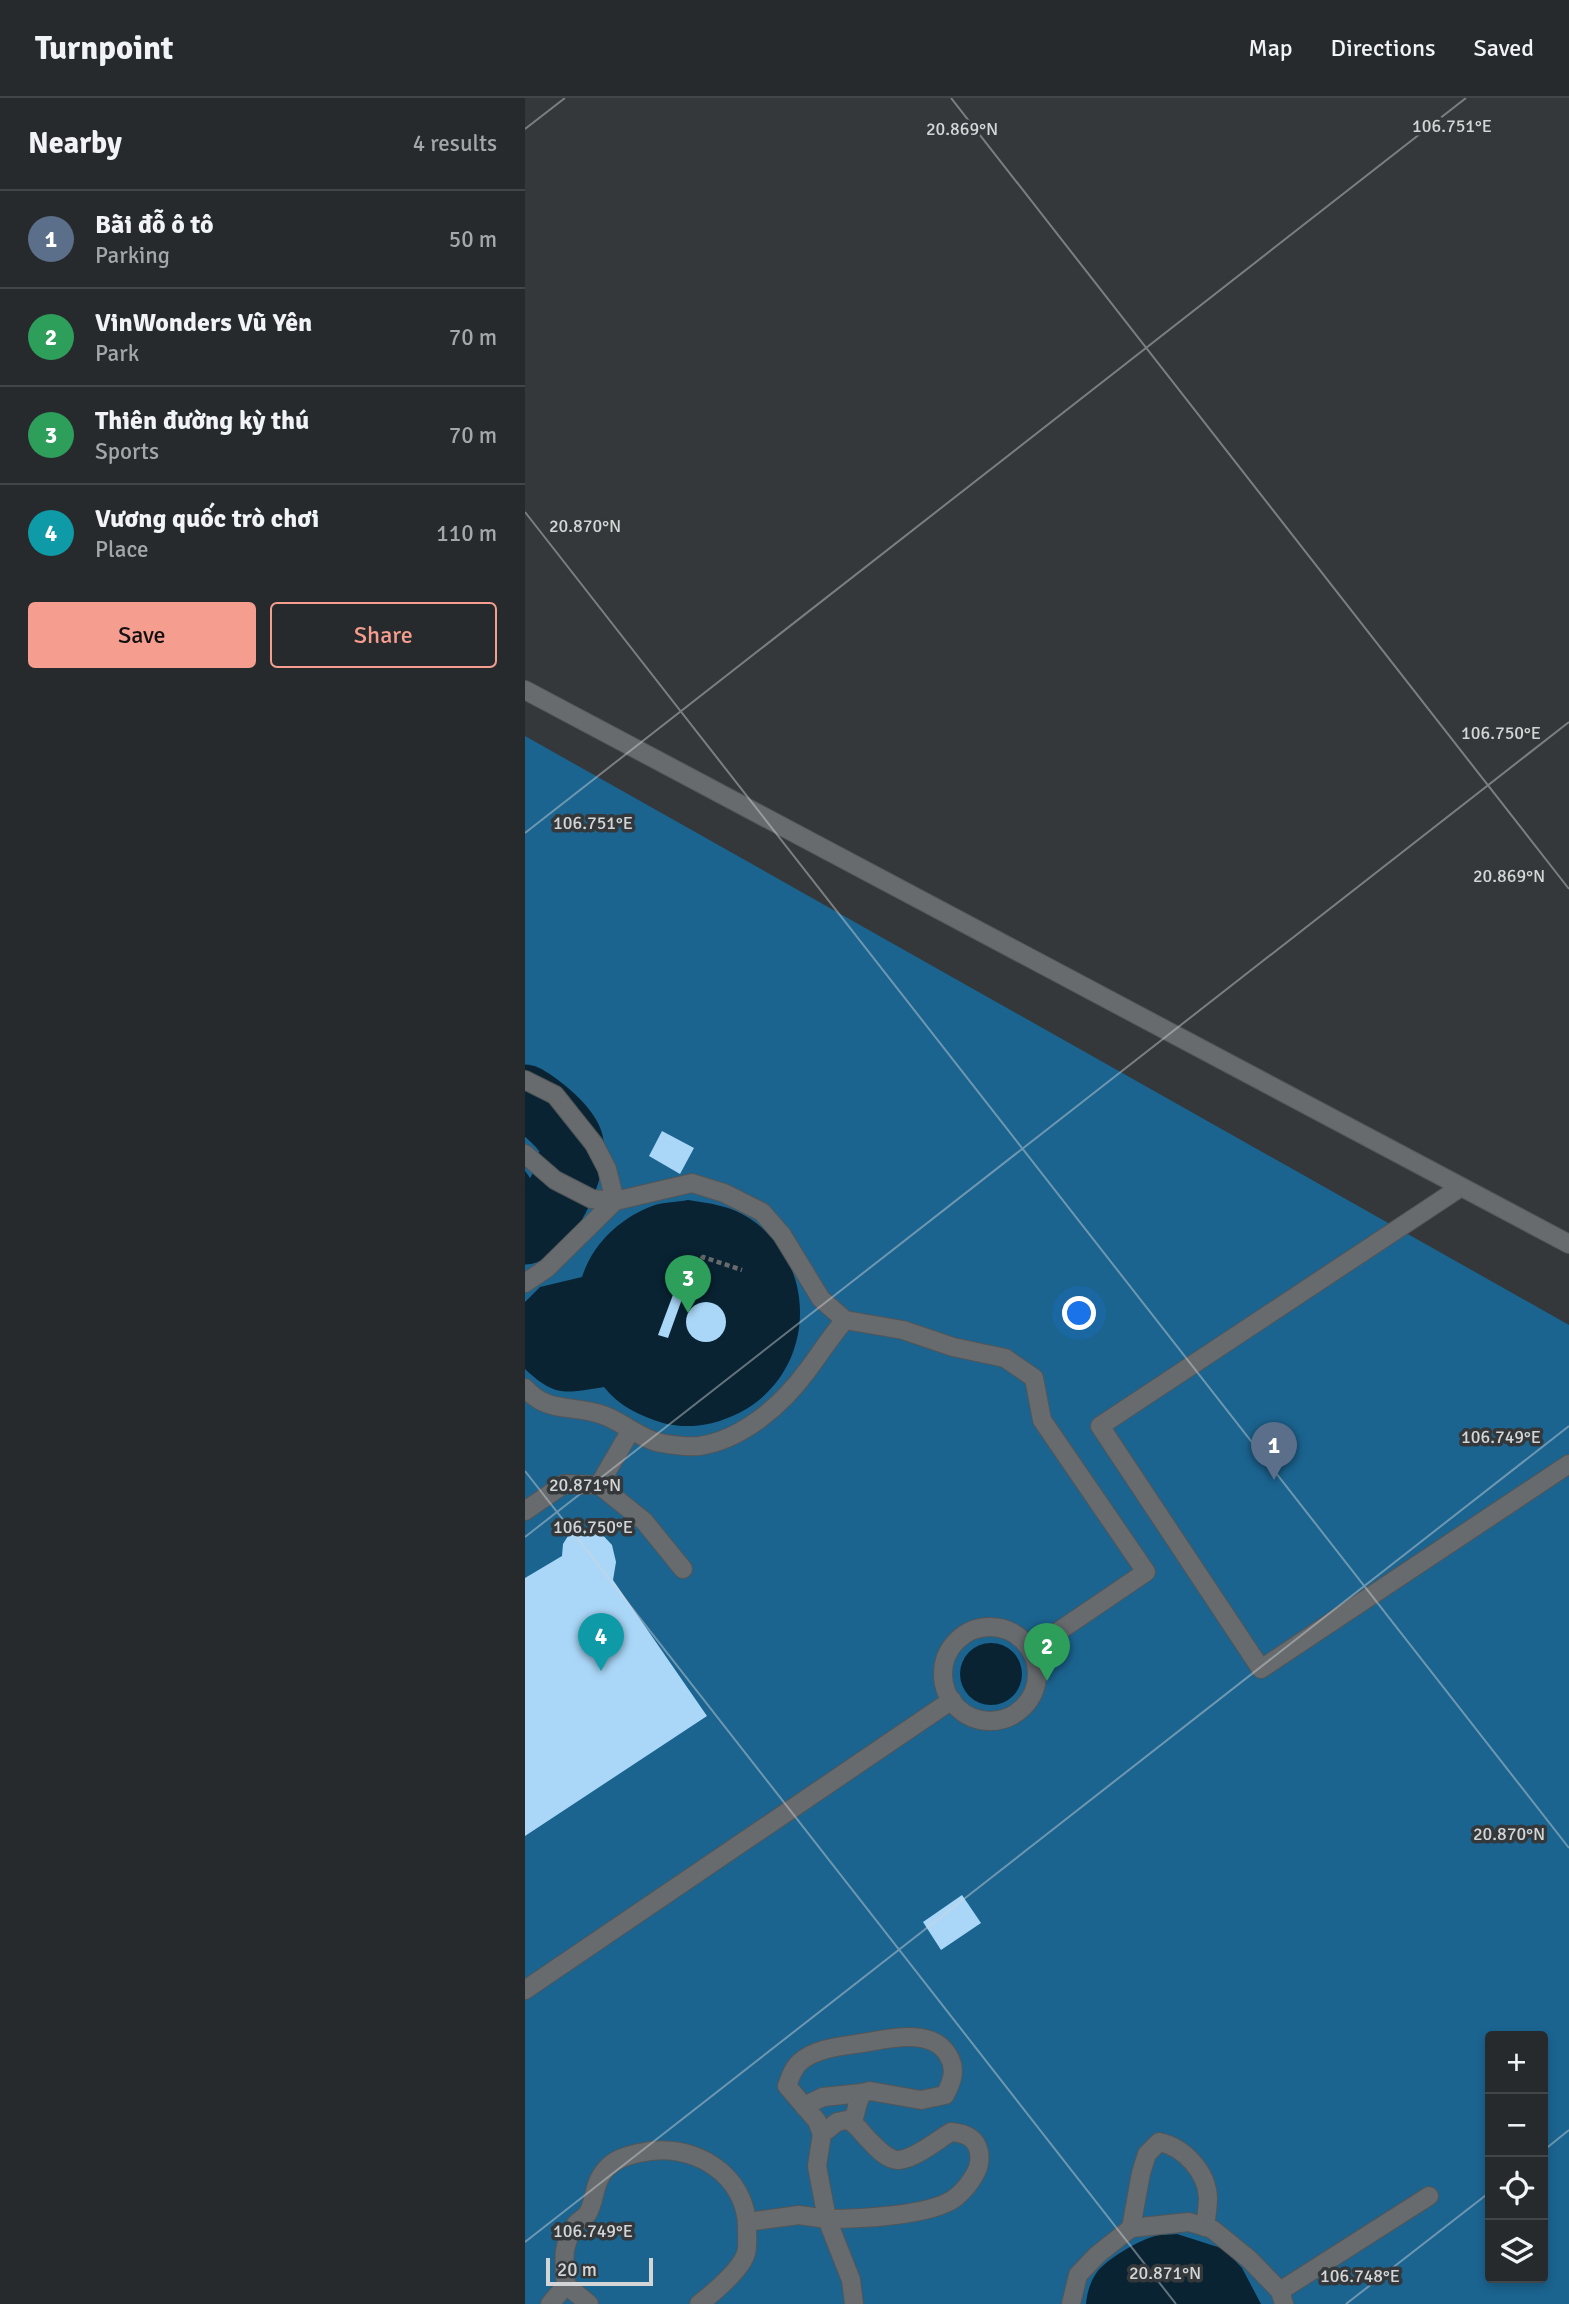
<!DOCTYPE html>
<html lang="en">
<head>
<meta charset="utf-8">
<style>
  :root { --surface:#272a2c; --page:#333638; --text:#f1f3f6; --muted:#a4a7a9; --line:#434648; --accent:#f59d8e }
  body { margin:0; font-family:Signika,sans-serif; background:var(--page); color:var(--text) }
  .controls { position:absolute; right:21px; bottom:21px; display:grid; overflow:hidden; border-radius:7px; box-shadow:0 4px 10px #0003 }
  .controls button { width:63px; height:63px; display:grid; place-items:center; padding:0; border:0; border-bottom:2px solid var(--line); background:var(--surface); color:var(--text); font:35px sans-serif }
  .scale { position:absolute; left:21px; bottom:18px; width:107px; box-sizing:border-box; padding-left:7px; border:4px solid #d3d5d6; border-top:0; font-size:19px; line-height:24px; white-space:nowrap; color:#d3d5d6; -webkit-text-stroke:5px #34383a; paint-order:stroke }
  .you { position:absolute; left:555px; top:1216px; width:24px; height:24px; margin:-18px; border:5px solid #fff; border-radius:50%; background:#1a73e8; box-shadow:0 0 0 10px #1a73e833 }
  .badge { display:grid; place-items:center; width:46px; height:46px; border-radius:50%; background:var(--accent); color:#fff; font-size:23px; font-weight:700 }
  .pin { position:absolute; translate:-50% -58px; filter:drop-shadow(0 2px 4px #0008) }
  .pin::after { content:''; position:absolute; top:37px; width:24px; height:21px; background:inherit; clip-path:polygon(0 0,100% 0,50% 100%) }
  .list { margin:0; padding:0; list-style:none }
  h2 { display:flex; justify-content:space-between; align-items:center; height:91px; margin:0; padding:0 28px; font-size:30px }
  h2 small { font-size:23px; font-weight:400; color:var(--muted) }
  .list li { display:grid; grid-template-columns:46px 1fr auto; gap:21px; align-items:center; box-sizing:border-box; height:98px; padding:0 28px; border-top:2px solid var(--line) }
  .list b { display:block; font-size:26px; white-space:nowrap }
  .list p { margin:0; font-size:23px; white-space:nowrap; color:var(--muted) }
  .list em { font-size:23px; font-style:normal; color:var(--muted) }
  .actions { display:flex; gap:14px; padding:21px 28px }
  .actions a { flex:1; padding:16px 0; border:2px solid var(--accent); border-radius:7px; text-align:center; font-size:24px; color:var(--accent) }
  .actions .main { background:var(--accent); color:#111 }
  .icon { flex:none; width:38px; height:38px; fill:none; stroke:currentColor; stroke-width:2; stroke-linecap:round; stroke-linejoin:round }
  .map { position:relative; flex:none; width:1044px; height:2206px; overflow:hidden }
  header { display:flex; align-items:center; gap:42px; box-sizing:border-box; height:98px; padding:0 35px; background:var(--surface); border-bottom:2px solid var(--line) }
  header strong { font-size:33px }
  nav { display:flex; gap:38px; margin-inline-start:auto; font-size:24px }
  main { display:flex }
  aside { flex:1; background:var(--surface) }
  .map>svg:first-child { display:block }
  .green { fill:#1b6490; fill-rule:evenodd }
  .water { fill:#092333 }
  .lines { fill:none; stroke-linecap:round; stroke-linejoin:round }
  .river { stroke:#092333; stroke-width:65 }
  .building { fill:#aad7f8 }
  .minor-casing { stroke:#535657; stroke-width:20 }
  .path { stroke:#686b6d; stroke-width:4.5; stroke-dasharray:5 3.5; stroke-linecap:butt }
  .minor { stroke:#686b6e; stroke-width:18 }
  .ticks { fill:none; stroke:#d3d5d6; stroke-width:2; stroke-opacity:0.45 }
  .ticks-label { font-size:18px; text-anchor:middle; fill:#d3d5d6; stroke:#34383a; stroke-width:7; stroke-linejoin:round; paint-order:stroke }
</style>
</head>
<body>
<header>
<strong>Turnpoint</strong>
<nav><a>Map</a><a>Directions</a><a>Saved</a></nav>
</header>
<main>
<aside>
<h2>Nearby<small>4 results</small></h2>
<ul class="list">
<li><span class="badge" style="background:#5c6f8a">1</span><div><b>Bãi đỗ ô tô</b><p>Parking</p></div><em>50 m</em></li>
<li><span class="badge" style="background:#2e9e5b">2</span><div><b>VinWonders Vũ Yên</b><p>Park</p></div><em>70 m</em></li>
<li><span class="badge" style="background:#2e9e5b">3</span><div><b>Thiên đường kỳ thú</b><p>Sports</p></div><em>70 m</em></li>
<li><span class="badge" style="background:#0f9aa8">4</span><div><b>Vương quốc trò chơi</b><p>Place</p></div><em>110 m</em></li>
</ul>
<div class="actions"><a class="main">Save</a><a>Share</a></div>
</aside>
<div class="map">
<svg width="1044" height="2206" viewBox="0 0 1044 2206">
  <rect width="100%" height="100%" fill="#34383a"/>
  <path class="green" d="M0 638 1044 1227V2206H0ZM965 1938H1018V2180H965Z"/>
  <g class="water">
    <path d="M0 1073C13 1089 16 1107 0 1123Z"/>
    <path d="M163 1102C184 1105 206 1108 224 1120 300 1170 289 1285 205 1319 184 1328 161 1331 138 1325 115 1318 94 1308 79 1289 40 1295 31 1300 0 1271V1204L15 1189 57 1179C68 1145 96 1119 130 1107 140 1104 152 1104 163 1102Z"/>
    <circle cx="466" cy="1576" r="31"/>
    <path d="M652 2136 699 2151 717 2170 736 2206H561C562 2195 565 2184 572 2174 582 2161 614 2142 630 2138 637 2136 645 2137 652 2136Z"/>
  </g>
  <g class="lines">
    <path class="river" d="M0 999C14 1007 42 1029 46 1045 51 1066 29 1111 14 1126 11 1130 5 1132 0 1134"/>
  </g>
  <g class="building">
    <path d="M137 1033 169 1050 155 1076 124 1058Z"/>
    <path d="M152 1186 161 1190 143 1240 133 1237Z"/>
    <circle cx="181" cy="1224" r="20"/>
    <path d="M60 1431 73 1432 87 1447 91 1464 88 1482 182 1618 0 1738V1480L37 1458 38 1446 43 1438Z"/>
    <path d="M437 1797 456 1825 416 1852 398 1824Z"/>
  </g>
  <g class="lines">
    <defs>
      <g id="minor">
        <path d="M0 592 1044 1146"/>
        <path d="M0 982 30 997 69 1046 82 1071 90 1103 22 1170 0 1185"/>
        <path d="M0 1056 30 1082 67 1101 90 1103 167 1085 199 1095 237 1114 257 1137 296 1201 320 1222 378 1232 428 1249 480 1260 509 1280 517 1322 621 1474 506 1552"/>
        <path d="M936 1089 575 1328 736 1571 1044 1366"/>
        <path d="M0 1290C23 1316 47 1306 78 1317 98 1324 115 1341 136 1345 147 1347 163 1349 174 1348 217 1342 257 1307 282 1273 295 1256 306 1238 320 1222"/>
        <path d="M74 1387 106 1332"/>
        <path d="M0 1413 39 1386 74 1387 119 1423 158 1471"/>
        <circle cx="465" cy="1576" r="47"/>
        <path d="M0 1892 427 1602"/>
        <path d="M279 2008 298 1999 337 1995"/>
        <path d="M322 2022C331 2025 335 2033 342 2040 349 2047 358 2058 368 2061 383 2067 412 2042 426 2034 439 2035 451 2039 454 2054 456 2066 452 2074 445 2084 441 2090 436 2095 430 2100 406 2118 332 2121 302 2121L292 2068 297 2036 312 2024Z"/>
        <path d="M297 2036 292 2023 262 1988C265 1980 268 1970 275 1964 291 1950 317 1948 337 1945 363 1941 407 1929 423 1957 432 1971 427 1984 420 1997L396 2002 345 1993 337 1995 333 2005 328 2024"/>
        <path d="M222 2124 274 2117 302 2121 326 2182 329 2206"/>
        <path d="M606 2130 616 2075 622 2056 634 2044C659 2049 682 2074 683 2100 683 2109 681 2120 680 2129"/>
        <path d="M41 2187 64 2206"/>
        <path d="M755 2193 904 2098"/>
        <path d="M25 2206 41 2187C39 2162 36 2149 51 2126 54 2122 60 2120 63 2115 71 2101 68 2085 81 2071 90 2061 101 2058 114 2055 166 2042 224 2076 222 2133 222 2140 223 2149 221 2155 217 2171 187 2196 174 2206"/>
        <path d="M546 2206 553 2177 572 2157 606 2130 664 2124 687 2131 724 2161 755 2193 759 2206"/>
      </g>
    </defs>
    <use href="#minor" class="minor-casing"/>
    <path class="path" d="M157 1189 178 1159 217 1172"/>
    <use href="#minor" class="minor"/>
  </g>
  <path class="ticks" d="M426 0 1044 791M0 31 40 0M0 414 1044 1750M0 735 941 0M0 1373 651 2206M0 1439 1044 624M1018 2053 1044 2032M0 2144 1044 1328M821 2206 965 2094"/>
  <g class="ticks-label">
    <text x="927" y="34">106.751°E</text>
    <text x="437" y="37">20.869°N</text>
    <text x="60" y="434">20.870°N</text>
    <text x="976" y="641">106.750°E</text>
    <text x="68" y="731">106.751°E</text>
    <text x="984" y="784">20.869°N</text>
    <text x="976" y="1345">106.749°E</text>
    <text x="60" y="1393">20.871°N</text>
    <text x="68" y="1435">106.750°E</text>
    <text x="984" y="1742">20.870°N</text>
    <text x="68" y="2139">106.749°E</text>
    <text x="640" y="2181">20.871°N</text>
    <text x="835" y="2184">106.748°E</text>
  </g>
</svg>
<div class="controls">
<button>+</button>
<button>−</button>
<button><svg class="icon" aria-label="locate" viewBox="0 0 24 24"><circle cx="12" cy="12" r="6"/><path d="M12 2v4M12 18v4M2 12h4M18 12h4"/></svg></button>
<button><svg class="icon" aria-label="layers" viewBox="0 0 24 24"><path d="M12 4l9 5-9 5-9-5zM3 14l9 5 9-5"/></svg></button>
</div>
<div class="scale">20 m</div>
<div class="you"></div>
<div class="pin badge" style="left:749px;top:1382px;background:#5c6f8a">1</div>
<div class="pin badge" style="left:522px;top:1583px;background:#2e9e5b">2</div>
<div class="pin badge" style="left:163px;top:1215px;background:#2e9e5b">3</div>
<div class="pin badge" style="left:76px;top:1573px;background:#0f9aa8">4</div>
</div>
</main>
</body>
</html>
